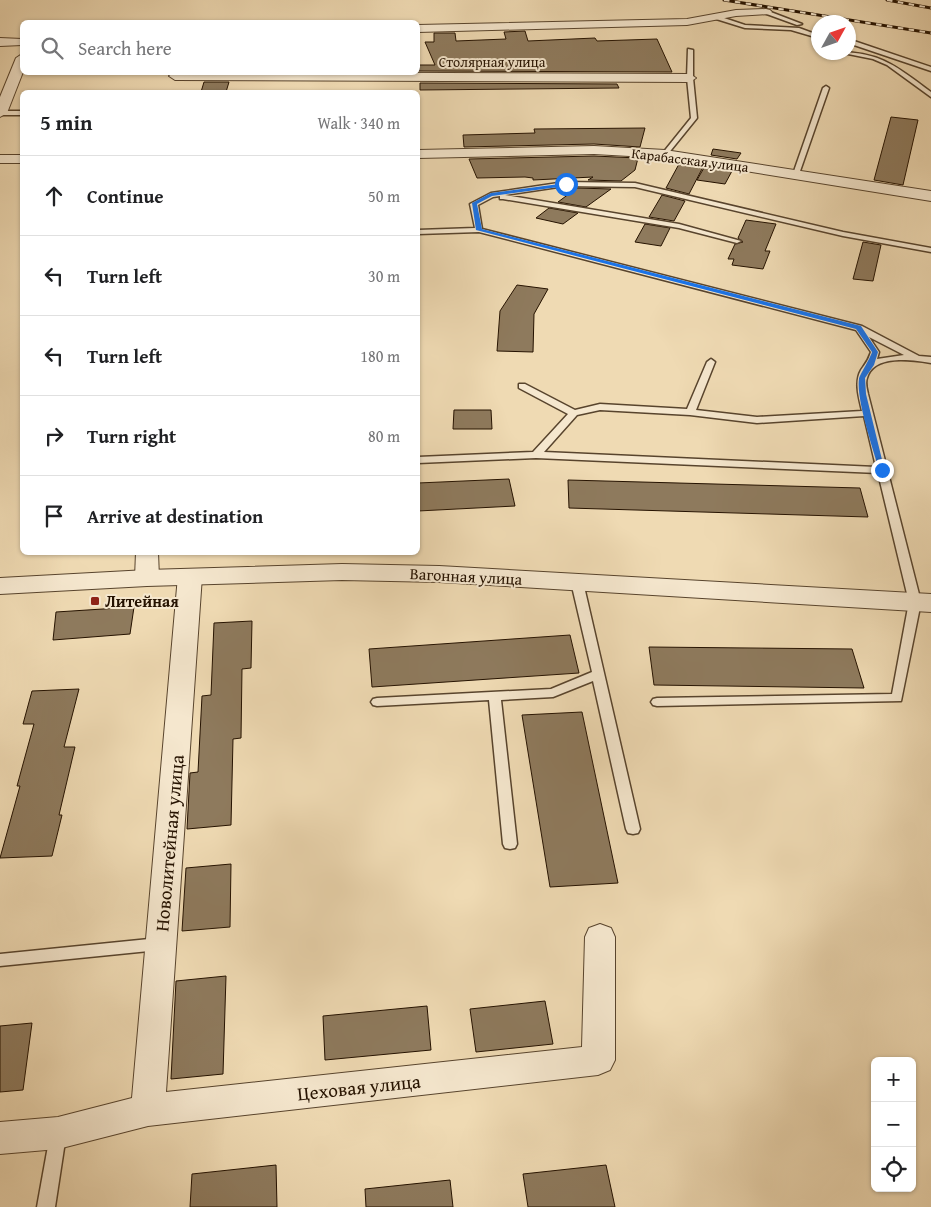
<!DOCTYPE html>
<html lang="en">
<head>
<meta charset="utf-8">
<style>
  :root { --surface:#fff; --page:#f6f6f6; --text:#202124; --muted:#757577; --line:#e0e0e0 }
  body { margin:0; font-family:"Gentium Book Plus",serif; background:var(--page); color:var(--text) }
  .controls { position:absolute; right:15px; bottom:15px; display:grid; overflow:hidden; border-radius:8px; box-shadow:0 1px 4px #0004 }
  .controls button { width:45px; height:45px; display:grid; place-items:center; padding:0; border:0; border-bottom:1px solid var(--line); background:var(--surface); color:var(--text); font:25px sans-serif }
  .compass { position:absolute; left:811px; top:15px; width:45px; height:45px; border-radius:50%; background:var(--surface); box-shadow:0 1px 4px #0004; rotate:50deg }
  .stop { position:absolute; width:15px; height:15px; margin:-11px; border:4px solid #1a73e8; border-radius:50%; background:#fff }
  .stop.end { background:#1a73e8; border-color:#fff; box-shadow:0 1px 5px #0008 }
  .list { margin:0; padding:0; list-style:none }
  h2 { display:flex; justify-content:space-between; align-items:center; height:65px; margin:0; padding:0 20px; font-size:21px }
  h2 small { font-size:16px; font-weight:400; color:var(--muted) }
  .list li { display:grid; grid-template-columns:32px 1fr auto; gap:15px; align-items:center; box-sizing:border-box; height:80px; padding:0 20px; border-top:1px solid var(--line) }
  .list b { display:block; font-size:19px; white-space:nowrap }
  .list em { font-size:16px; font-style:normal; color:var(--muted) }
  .icon { flex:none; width:28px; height:28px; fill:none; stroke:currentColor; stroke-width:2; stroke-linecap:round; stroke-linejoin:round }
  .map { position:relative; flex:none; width:931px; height:1207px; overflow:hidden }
  .search { position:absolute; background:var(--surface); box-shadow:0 1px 4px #0004; left:20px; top:20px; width:400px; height:55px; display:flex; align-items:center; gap:12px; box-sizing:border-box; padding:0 18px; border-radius:8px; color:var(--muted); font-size:19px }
  .panel { position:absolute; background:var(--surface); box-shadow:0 1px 4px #0004; left:20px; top:90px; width:400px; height:465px; border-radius:8px }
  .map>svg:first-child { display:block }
  .building { fill:#8e7a5d; stroke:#251200 }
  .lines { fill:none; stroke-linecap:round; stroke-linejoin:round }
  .service-casing { stroke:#58442d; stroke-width:3 }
  .minor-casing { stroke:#58442d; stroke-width:2 }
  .tertiary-casing { stroke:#58442d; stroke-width:2 }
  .service { fill:#f5e7ce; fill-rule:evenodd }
  .minor { fill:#f5e7ce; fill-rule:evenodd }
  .tertiary { fill:#f5e7ce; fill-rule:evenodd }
  .rail-casing { stroke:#251200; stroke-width:3 }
  .rail { stroke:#f5e7ce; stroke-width:2; stroke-dasharray:5.5; stroke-linecap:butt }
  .route { fill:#1a73e8 }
  .poi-dot { fill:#8f2418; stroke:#f5e7ce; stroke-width:2 }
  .labels { text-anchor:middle; stroke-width:4; stroke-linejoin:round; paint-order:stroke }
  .far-street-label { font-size:14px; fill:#251200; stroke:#f5e7ce }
  .street-label { font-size:16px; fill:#251200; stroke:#f5e7ce }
  .poi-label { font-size:16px; font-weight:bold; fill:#251200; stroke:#f5e7ce; text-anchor:start }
  .near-street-label { font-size:19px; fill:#251200; stroke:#f5e7ce }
</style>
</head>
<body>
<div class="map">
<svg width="931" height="1207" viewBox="0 0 931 1207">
  <rect width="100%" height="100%" fill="#efdab3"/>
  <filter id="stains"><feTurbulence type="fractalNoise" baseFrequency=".004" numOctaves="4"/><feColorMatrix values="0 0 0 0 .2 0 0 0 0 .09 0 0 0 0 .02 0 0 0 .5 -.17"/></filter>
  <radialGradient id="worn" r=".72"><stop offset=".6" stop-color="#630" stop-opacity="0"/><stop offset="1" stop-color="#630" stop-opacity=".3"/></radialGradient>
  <g class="building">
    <path d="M525 31 528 41 595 38 597 41 657 39 672 72 419 71V65H435L425 42H434V33H455L456 41 506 39 504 32Z"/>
    <path d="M204 82H229L226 92H201Z"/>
    <path d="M420 83 617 84 619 88 420 90Z"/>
    <path d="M891 117 918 120 903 185 874 180Z"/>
    <path d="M645 128 640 147 594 144 464 147 463 135 535 133 534 129Z"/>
    <path d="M713 149 741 153 737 159 711 155Z"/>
    <path d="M594 156 638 158 635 170 621 181 588 180 593 177 533 180V178L525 177 477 178 469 159Z"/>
    <path d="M679 164 703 167 689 194 666 188Z"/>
    <path d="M705 166 732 171 725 184 697 180Z"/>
    <path d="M577 188 611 189 586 207 558 202Z"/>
    <path d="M662 195 685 201 674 221 649 217Z"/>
    <path d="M549 208 578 213 563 224 536 218Z"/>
    <path d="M746 220 776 224 765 251H770L763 269 732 265 734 259H728L735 244 743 242 738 238Z"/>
    <path d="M645 224 670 228 661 246 635 242Z"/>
    <path d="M863 242 881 245 873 281 853 279Z"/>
    <path d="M517 285 548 289 534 314 533 352 497 351 500 311Z"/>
    <path d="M454 410H491L492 429H453Z"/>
    <path d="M509 479 515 506 418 511V483Z"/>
    <path d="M568 480 860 488 868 517 569 508Z"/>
    <path d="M134 607 130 634 53 640 56 612Z"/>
    <path d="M252 621 251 668 242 669 241 738 233 739 231 825 187 829 190 773 198 772 202 696 211 695 214 623Z"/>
    <path d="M570 635 579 673 372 687 369 649Z"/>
    <path d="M649 647 852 649 864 688 654 685Z"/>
    <path d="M79 689 64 747H75L59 815H62L52 856 0 858 20 786H17L34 724H23L32 691Z"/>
    <path d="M582 712 618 883 550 887 522 715Z"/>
    <path d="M231 864 230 927 182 931 186 868Z"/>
    <path d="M226 976 223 1074 171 1079 176 981Z"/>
    <path d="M545 1001 553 1044 476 1052 470 1009Z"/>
    <path d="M427 1006 431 1050 325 1060 323 1016Z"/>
    <path d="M32 1023 23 1090 0 1092V1026Z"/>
    <path d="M276 1165 277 1207H190L192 1174Z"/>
    <path d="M606 1165 615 1207H528L523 1174Z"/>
    <path d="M450 1180 453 1207H366L365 1189Z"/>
  </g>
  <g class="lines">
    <defs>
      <g id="service">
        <path d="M764 11H768L802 24 797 25 764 13Z"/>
        <path d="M715 15 745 25 799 28 818 35 815 37 791 30 745 28 713 18Z"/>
        <path d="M848 39 931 67V71L848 43Z"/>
        <path d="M688 49 693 50V78L697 118 667 155 665 156 662 154 691 118 687 78Z"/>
        <path d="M838 52C881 52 897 67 931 92V97L887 65 873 59Z"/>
        <path d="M826 86 829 88 799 174 794 175 793 174 823 88Z"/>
        <rect x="0" y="111" width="22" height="4"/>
        <path d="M565 182 635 183 843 232 931 248V252L843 236 635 187 565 186 505 195 679 224 741 241 737 243 679 228 503 199H500V196L493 197 478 205 482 229 862 326 919 356 931 357V363C912 360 874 354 867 378 865 383 867 389 868 394L921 602 901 701 657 706 653 705 651 702 653 699 657 698 892 694 909 602 878 473 536 458 418 463V457L533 452 568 414 519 388V384H525L575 410 600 404 687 409 707 362 711 359 715 362 696 410 757 417 862 411C859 398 854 382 861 370 866 363 868 361 871 352L856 330 479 232 418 234V230L475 228 470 204 491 193ZM869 337 904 355 877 359 879 352ZM600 410 690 415 757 423 864 416 876 467 544 452 577 415Z"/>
        <path d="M577 579 583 582 640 829 638 833 633 834 628 833 626 829 593 681 553 697 501 700 517 844 515 848 510 849 505 848 503 844 489 700 377 706 373 705 371 702 373 699 377 698 551 689 592 672 571 582Z"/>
        <path d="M159 938 164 940 166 944 164 948 159 950 0 966V954Z"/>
        <path d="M58 1127 64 1130 66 1135 55 1207H37L50 1135 52 1130Z"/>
      </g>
      <g id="minor">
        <path d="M766 9 770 10 772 12 770 14 736 16 687 25 418 32V25L687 19 736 10Z"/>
        <path d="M0 38 22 39V45L0 46Z"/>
        <path d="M22 54 23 72 7 113 0 117V97L16 58Z"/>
        <path d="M174 72 690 74 696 78 690 82 175 80 169 76Z"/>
        <path d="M594 146 665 150 931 191V201L665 158 594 154 418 158V150Z"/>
        <rect x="0" y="155" width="22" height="8"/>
        <path d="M136 552H158L159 578 155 583 147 585 139 583 135 578Z"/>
        <path d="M190 569 198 571 202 576 166 1092 582 1047 585 937 589 928 600 924 611 928 615 937V1060L610 1070 598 1075 148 1126 58 1149 0 1154V1122L58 1117 132 1098 178 576 182 571Z"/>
      </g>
      <path id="tertiary" d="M342 564 439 566 931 594V612L439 582 342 580 147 586 0 594V578L147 570Z"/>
    </defs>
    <use href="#service" class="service-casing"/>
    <use href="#minor" class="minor-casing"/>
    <use href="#tertiary" class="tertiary-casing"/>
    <use href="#service" class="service"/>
    <use href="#minor" class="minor"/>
    <use href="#tertiary" class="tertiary"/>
    <defs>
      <g id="rail">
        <path d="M724 0 931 33"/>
        <path d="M887 0 931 8"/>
      </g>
    </defs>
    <use href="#rail" class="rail-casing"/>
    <use href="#rail" class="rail"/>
  </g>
  <path class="route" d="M567 183 566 186 492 196 477 204 482 229 861 326 878 352 874 365 865 378 866 394 885 472 879 470C873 449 856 399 859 379 859 376 870 359 872 352L856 329 476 230 472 203 491 193Z"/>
  <rect class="poi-dot" x="90" y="596" width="10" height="10" rx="2.5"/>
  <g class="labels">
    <g class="far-street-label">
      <text x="492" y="67">Столярная улица</text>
      <text transform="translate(690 160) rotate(7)" y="5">Карабасская улица</text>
    </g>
    <g class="street-label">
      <text transform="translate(466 576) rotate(3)" y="6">Вагонная улица</text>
    </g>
    <g class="poi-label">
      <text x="105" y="607">Литейная</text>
    </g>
    <g class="near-street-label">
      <text transform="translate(169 843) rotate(-85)" y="7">Новолитейная улица</text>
      <text transform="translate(359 1087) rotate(-6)" y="7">Цеховая улица</text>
    </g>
  </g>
  <rect width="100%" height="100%" filter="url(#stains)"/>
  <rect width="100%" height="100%" fill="url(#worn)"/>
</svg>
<div class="controls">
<button>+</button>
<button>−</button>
<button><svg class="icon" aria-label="locate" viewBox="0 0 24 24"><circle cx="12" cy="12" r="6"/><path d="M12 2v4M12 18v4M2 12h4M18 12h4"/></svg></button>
</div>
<svg class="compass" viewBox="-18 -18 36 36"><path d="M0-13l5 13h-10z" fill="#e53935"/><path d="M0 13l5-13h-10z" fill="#757577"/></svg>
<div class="stop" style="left:566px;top:184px"></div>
<div class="stop end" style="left:882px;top:470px"></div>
<div class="search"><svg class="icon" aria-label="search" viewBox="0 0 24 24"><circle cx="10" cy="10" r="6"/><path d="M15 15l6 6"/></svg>Search here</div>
<section class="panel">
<h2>5 min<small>Walk · 340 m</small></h2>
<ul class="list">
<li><svg class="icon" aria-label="ahead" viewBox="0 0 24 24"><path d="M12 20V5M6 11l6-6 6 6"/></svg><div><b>Continue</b></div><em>50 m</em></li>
<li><svg class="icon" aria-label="left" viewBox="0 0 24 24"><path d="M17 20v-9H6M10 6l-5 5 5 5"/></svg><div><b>Turn left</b></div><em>30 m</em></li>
<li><svg class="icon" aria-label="left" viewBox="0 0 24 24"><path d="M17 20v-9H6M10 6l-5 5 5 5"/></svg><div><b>Turn left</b></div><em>180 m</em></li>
<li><svg class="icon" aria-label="right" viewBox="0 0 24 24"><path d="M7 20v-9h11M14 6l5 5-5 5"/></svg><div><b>Turn right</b></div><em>80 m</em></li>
<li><svg class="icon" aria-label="arrive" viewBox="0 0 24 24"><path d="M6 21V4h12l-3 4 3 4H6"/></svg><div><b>Arrive at destination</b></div></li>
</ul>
</section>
</div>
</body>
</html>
